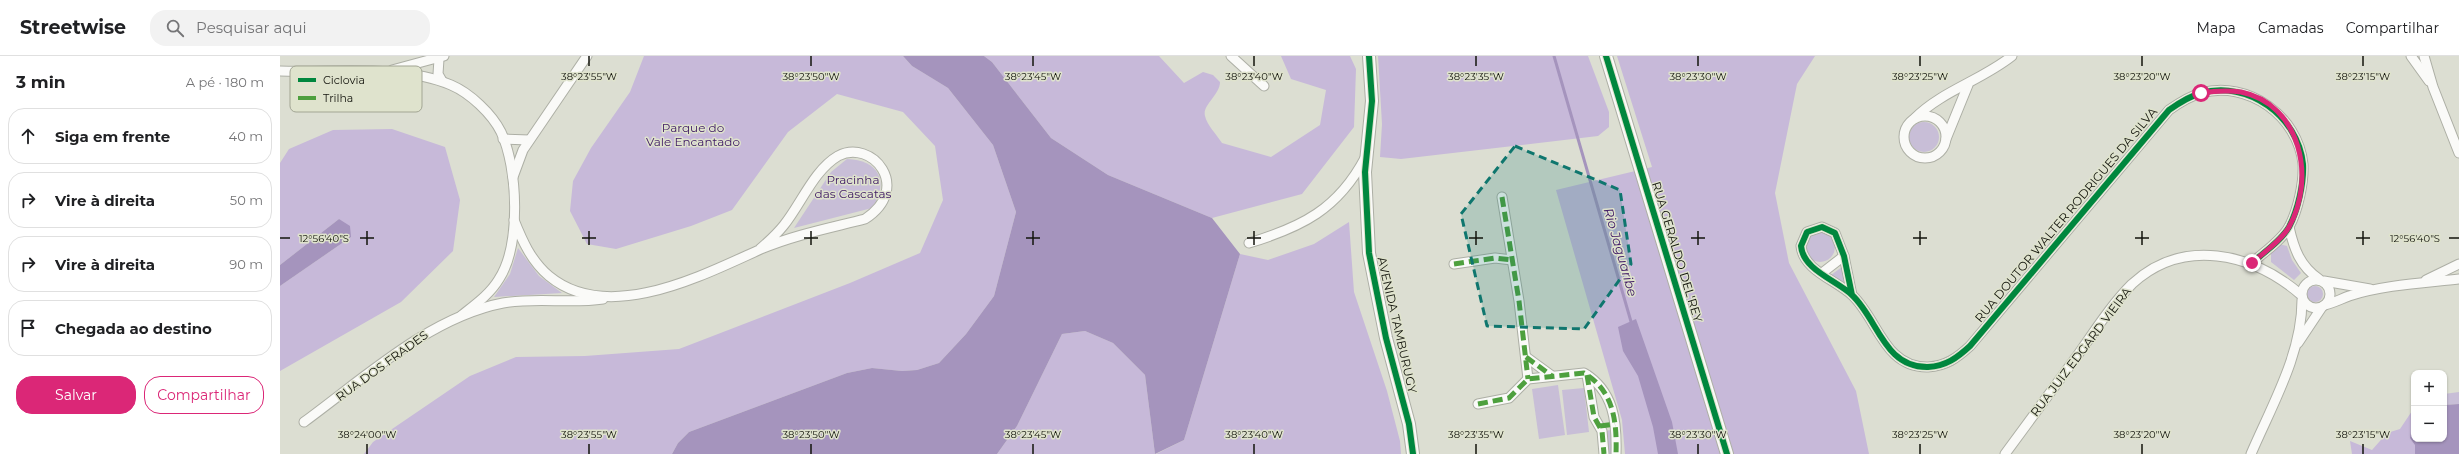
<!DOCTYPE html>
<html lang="pt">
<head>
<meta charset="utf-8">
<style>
  :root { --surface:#fff; --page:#f2f2f2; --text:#202124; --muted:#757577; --line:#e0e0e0; --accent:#db2777 }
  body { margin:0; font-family:Montserrat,sans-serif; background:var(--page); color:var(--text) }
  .controls { position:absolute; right:12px; bottom:12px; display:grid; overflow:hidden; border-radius:8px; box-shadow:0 1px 3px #0004 }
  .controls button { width:36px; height:36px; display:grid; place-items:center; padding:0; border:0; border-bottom:1px solid var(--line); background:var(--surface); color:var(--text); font:20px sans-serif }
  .stop { position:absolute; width:12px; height:12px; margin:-9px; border:3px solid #db2777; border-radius:50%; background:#fff }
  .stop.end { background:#db2777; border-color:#fff; box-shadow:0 1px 4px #0008 }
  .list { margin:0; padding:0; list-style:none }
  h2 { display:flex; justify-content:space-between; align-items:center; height:52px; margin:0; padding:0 16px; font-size:17px }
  h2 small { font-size:13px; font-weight:400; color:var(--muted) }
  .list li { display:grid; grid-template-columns:26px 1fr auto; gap:12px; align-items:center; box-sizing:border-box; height:56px; margin:0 8px 8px; padding:0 8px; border:1px solid var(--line); border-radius:16px }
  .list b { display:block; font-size:15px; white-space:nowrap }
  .list em { font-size:13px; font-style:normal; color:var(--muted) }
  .actions { display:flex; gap:8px; padding:12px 16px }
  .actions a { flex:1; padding:9px 0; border:1px solid var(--accent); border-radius:16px; text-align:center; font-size:14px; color:var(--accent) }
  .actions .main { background:var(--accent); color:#fff }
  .icon { flex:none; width:22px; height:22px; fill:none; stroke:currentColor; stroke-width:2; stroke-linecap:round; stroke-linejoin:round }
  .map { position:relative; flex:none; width:2179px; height:398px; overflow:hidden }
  header { display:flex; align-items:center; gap:24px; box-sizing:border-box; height:56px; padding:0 20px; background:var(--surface); border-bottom:1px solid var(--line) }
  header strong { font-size:19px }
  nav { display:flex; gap:22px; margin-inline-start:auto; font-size:14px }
  .search { width:280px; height:36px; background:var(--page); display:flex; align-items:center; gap:10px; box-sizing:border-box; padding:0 14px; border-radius:16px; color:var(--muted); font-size:15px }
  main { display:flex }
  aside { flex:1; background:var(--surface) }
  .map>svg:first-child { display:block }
  .green { fill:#c8bed7 }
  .forest { fill:#c7b9d9 }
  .water { fill:#a594bd }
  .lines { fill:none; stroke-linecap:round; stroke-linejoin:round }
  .stream { stroke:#a594bd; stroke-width:3 }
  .minor-casing { stroke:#adafa5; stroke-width:11 }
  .secondary-casing { stroke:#adafa5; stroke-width:14 }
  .minor { stroke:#fafaf8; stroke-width:9 }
  .secondary { stroke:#fafaf8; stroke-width:12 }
  .quiet { stroke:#4ea03e; stroke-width:5; stroke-dasharray:10 5; stroke-linecap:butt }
  .cycleway-casing { stroke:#dfe3cd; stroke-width:8 }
  .cycleway { stroke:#00873e; stroke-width:6 }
  .route { stroke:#db2777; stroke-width:5 }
  .marked { fill:#0f766e; fill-opacity:0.2; stroke:#0f766e; stroke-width:3; stroke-dasharray:8 5; stroke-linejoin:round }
  .ticks { fill:none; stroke:#13140d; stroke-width:1.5 }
  .labels { text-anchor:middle; stroke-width:3; stroke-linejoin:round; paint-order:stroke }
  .park-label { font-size:12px; fill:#3c1663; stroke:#dfe3cd }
  .street-label { font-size:12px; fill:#13140d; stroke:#dfe3cd }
  .water-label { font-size:13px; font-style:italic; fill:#3e1865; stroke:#dfe3cd }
  .key { fill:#dfe3cd; stroke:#a2a593; stroke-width:1 }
  .key-label { font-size:11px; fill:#13140d }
  .ticks-label { font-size:10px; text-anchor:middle; fill:#13140d; stroke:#dfe3cd; stroke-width:3; stroke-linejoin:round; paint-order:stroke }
</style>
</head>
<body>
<header>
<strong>Streetwise</strong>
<div class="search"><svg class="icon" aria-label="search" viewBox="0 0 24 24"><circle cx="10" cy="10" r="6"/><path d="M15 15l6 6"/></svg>Pesquisar aqui</div>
<nav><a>Mapa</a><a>Camadas</a><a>Compartilhar</a></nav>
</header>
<main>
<aside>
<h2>3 min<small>A pé · 180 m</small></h2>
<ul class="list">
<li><svg class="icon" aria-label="ahead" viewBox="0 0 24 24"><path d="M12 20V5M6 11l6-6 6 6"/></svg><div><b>Siga em frente</b></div><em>40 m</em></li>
<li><svg class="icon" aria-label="right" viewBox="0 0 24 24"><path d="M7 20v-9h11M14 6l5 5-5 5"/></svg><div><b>Vire à direita</b></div><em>50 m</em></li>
<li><svg class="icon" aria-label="right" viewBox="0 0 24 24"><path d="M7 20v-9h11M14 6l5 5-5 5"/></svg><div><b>Vire à direita</b></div><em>90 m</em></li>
<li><svg class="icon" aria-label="arrive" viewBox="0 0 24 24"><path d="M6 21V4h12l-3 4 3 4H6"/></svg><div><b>Chegada ao destino</b></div></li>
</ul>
<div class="actions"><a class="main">Salvar</a><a>Compartilhar</a></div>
</aside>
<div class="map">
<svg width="2179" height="398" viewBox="0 0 2179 398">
  <rect width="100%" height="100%" fill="#dcded2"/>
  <g class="green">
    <circle cx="1644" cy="81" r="15"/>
    <path d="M567 103C598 104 610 125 592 152L514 172 551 116Z"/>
    <circle cx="1540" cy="191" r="15"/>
    <path d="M1999 188 2007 190 2012 204 2021 217 2014 224 1991 206V196Z"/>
    <path d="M238 192 259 220 282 237 214 241 230 218Z"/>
    <path d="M1562 211 1566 230 1551 219Z"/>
    <circle cx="2035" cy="238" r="8"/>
    <path d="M1278 329 1285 379 1259 383 1252 333Z"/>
    <path d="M1304 332 1309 376 1287 379 1282 334Z"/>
    <path d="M2179 336V348L2164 349V338Z"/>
    <path d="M1329 374 1333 376V398H1328L1326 376Z"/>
  </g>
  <g class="forest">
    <path d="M364 0H623L632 10 668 32 713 89 736 156 714 240 686 278 659 307 637 314 622 315 592 312 567 317 409 376 398 387 392 398H84L93 386 190 320 236 301 305 300 399 293 570 227 640 197 663 144 655 90 623 56 557 38 508 76 452 154 411 170 336 193 307 188 290 155 293 125 311 92 350 36Z"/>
    <path d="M704 0H879L904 27 923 16 933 19 940 26C940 39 922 49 925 60 927 69 937 79 942 87L991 101 1040 69 1046 34 1011 23 1001 0H1070L1076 13 1074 71 1022 138 932 162 828 119 771 82 712 6Z"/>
    <path d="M1098 0H1308L1329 56V71L1318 80 1121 103 1100 101 1102 68Z"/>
    <path d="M1337 0H1535L1517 28 1495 137 1509 207 1576 335 1589 398H1345L1342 364 1276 134 1372 111Z"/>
    <path d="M112 73 165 91 180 144 173 195 121 246 0 315V230L71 181 59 163 0 209V107L9 93 53 74Z"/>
    <path d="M1069 166 1074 236 1107 335 1120 385 1121 398H876L904 384 960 198 988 204 1034 188Z"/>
    <path d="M805 275 833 287 865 319 875 398H717L737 370 782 278Z"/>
    <path d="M2134 352V374L2131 376 2135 388V398H2072L2070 385 2092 394 2107 377 2120 373Z"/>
  </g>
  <g class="water">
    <path d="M623 0H704L712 6 771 82 828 119 932 162 960 198 904 384 875 398 865 319 833 287 805 275 782 278 737 370 717 398H392L398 387 409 376 567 317 592 312 622 315 637 314 659 307 686 278 714 240 736 156 713 89 668 32 632 10Z"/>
    <path d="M59 163 70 170 71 181 0 230V209Z"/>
    <path d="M1356 263 1392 366 1398 398H1378L1373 371 1358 320 1343 295 1338 271Z"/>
    <path d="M2179 348V398H2135V389L2130 382 2131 376 2134 374V383H2164V349Z"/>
  </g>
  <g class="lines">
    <path class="stream" d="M1274 0 1352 269"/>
    <defs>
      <g id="minor">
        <path d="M951 0 984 30"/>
        <path d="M2131 0 2149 25"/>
        <path d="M2144 0 2153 31 2179 97"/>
        <path d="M159 3 158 18 162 25"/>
        <path d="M112 14 164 0"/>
        <path d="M0 15C53 17 122 8 171 29 190 37 212 58 221 76 238 112 241 189 219 223 210 238 196 248 182 259"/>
        <circle cx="1645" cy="81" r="21"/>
        <path d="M1635 62C1662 35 1702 24 1732 0"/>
        <path d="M223 83 249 84"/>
        <path d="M1666 83 1688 29"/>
        <path d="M233 121 243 94 307 0"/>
        <path d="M1222 141 1239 245 1248 323"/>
        <path d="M234 164C242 184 251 205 269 220 328 269 423 219 481 193 514 179 550 172 585 163 633 132 592 82 558 100 534 114 521 148 504 169 497 178 488 186 480 193"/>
        <path d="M2009 171C2014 193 2020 210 2039 223"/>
        <path d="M969 187C1022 171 1058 153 1085 102"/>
        <path d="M1174 208 1215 202 1232 204"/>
        <path d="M1542 217 1564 200"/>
        <circle cx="2036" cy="238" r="14"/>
        <path d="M2146 224 2179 208"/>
        <path d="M2044 225 2090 233"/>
        <path d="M1572 239 1564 200 1555 177 1542 171 1527 176 1521 190C1523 214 1556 224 1572 239 1598 263 1604 312 1648 311 1666 310 1677 302 1690 290L1889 54C1899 47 1910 40 1921 37 1968 24 2018 60 2023 108 2024 127 2018 154 2009 171 2001 185 1984 196 1972 207"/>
        <path d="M2045 249C2053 247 2061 243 2069 240 2103 229 2143 227 2179 223"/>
        <path d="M2018 287 2042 251"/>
        <path d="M1246 301 1272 320"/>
        <path d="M1307 319 1314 361 1322 375 1324 398"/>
        <path d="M1198 348 1229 342 1248 323 1304 317C1334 335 1337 366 1336 398"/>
        <path d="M24 366C83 323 150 261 223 247 256 241 290 248 323 243"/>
        <path d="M1725 398C1749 365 1773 333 1797 300 1814 276 1831 249 1852 228 1903 181 1972 197 2020 238"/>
        <path d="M1971 398C1992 349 2022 298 2022 244"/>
      </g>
      <g id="secondary">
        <path d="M1089 0 1092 45 1085 116 1089 197 1106 282 1129 368 1133 398"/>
        <path d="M1326 0 1447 398"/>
      </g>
    </defs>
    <use href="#minor" class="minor-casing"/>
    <use href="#secondary" class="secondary-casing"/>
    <use href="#minor" class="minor"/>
    <use href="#secondary" class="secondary"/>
    <g class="quiet">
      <path d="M1222 141 1239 245 1248 323"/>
      <path d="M1174 208 1215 202 1232 204"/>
      <path d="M1246 301 1272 320"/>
      <path d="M1307 319 1314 361 1322 375 1324 398"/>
      <path d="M1198 348 1229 342 1248 323 1304 317C1334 335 1337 366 1336 398"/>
      <path d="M1320 370 1335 368"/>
    </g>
    <defs>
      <g id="cycleway">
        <path d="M1089 0 1092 45 1085 116 1089 197 1106 282 1129 368 1133 398"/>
        <path d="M1326 0 1447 398"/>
        <path d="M1572 239 1564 200 1555 177 1542 171 1527 176 1521 190C1523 214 1556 224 1572 239 1598 263 1604 312 1648 311 1666 310 1677 302 1690 290L1889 54C1899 47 1910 40 1921 37 1968 24 2018 60 2023 108 2024 127 2018 154 2009 171 2001 185 1984 196 1972 207"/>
      </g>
    </defs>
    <use href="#cycleway" class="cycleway-casing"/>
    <use href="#cycleway" class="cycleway"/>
  </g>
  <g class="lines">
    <path class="route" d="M1921 37C1934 35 1947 34 1961 36 2021 48 2036 123 2009 171 2001 185 1984 196 1972 207"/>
  </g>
  <path class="marked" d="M1235 90 1340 134 1351 208 1304 273 1207 270 1181 158Z"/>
  <path class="ticks" d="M309 0V10M531 0V10M753 0V10M974 0V10M1196 0V10M1418 0V10M1640 0V10M1862 0V10M2083 0V10M87 175V189M309 175V189M531 175V189M753 175V189M974 175V189M1196 175V189M1418 175V189M1640 175V189M1862 175V189M2083 175V189M0 182H10M80 182H94M302 182H316M524 182H538M746 182H760M967 182H981M1189 182H1203M1411 182H1425M1633 182H1647M1855 182H1869M2076 182H2090M2169 182H2179M87 388V398M309 388V398M531 388V398M753 388V398M974 388V398M1196 388V398M1418 388V398M1640 388V398M1862 388V398M2083 388V398"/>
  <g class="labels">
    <g class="park-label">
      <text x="413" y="76">Parque do<tspan x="413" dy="14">Vale Encantado</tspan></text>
      <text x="573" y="128">Pracinha<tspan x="573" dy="14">das Cascatas</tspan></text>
    </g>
    <g class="street-label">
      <text transform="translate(1786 159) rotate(-50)" y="4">RUA DOUTOR WALTER RODRIGUES DA SILVA</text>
      <text transform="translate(1397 196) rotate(73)" y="4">RUA GERALDO DEL'REY</text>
      <text transform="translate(1117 269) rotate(77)" y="4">AVENIDA TAMBURUGY</text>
      <text transform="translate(1801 296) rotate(-53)" y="4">RUA JUIZ EDGARD VIEIRA</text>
      <text transform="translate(102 310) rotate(-36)" y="4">RUA DOS FRADES</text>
    </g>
    <g class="water-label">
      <text transform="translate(1341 196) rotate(74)" y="5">Rio Jaguaribe</text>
    </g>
  </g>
  <rect x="10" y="10" width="132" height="46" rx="6" class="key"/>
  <rect x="18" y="22" width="18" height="4" fill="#00873e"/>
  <rect x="18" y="40" width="18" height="4" fill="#4ea03e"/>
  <g class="key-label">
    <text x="43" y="28">Ciclovia</text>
    <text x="43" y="46">Trilha</text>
  </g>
  <g class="ticks-label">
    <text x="309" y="24">38°23'55"W</text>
    <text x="531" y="24">38°23'50"W</text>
    <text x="753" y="24">38°23'45"W</text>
    <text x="974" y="24">38°23'40"W</text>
    <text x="1196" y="24">38°23'35"W</text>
    <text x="1418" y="24">38°23'30"W</text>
    <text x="1640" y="24">38°23'25"W</text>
    <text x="1862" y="24">38°23'20"W</text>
    <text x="2083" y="24">38°23'15"W</text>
    <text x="44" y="186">12°56'40"S</text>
    <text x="2135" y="186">12°56'40"S</text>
    <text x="87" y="382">38°24'00"W</text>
    <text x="309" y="382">38°23'55"W</text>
    <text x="531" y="382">38°23'50"W</text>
    <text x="753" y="382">38°23'45"W</text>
    <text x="974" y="382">38°23'40"W</text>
    <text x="1196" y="382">38°23'35"W</text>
    <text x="1418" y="382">38°23'30"W</text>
    <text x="1640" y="382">38°23'25"W</text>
    <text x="1862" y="382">38°23'20"W</text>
    <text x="2083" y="382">38°23'15"W</text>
  </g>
</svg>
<div class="controls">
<button>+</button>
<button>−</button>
</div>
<div class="stop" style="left:1921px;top:37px"></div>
<div class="stop end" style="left:1972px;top:207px"></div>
</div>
</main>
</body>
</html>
